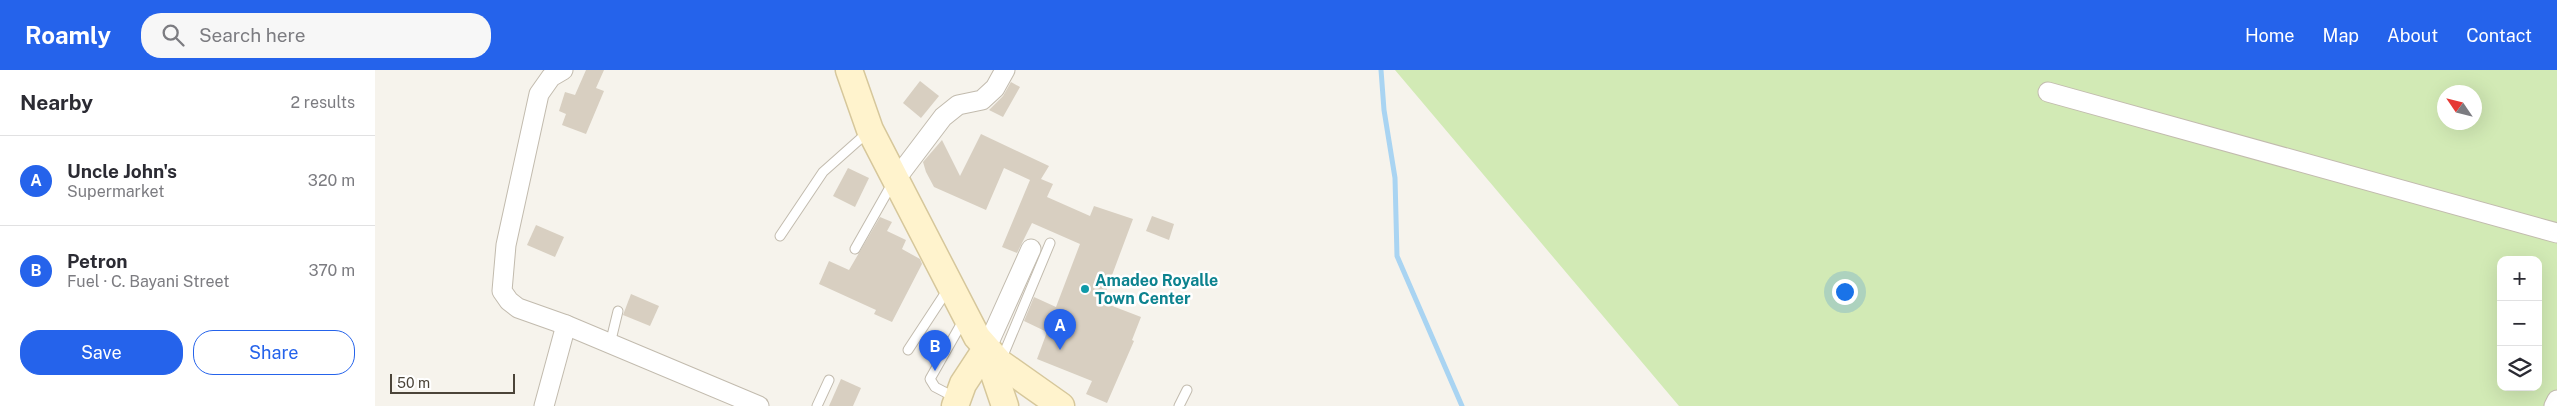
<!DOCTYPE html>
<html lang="en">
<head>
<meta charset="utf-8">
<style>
  :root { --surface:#fff; --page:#f7f7f7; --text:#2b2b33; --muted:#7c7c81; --line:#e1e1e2; --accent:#2563eb }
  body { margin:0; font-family:"Public Sans",sans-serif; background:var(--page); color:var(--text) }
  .controls { position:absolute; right:15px; bottom:15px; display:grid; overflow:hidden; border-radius:10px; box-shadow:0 5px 20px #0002 }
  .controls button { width:45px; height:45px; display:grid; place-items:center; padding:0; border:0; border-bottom:1px solid var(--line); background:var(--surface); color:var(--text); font:25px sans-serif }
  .compass { position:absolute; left:2062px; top:15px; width:45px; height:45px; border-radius:50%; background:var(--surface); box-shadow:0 5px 20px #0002; rotate:305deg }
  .scale { position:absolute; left:15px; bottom:12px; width:125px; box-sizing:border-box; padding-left:5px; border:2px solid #4b4439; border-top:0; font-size:14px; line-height:18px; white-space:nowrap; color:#4b4439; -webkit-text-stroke:4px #fff; paint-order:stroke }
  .you { position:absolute; left:1469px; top:221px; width:18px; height:18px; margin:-12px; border:4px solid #fff; border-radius:50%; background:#1a73e8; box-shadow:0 0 0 8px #1a73e833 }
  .badge { display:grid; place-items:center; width:32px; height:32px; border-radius:50%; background:var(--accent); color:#fff; font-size:16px; font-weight:700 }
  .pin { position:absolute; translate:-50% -41px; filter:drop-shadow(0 1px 2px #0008) }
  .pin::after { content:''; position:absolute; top:26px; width:18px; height:15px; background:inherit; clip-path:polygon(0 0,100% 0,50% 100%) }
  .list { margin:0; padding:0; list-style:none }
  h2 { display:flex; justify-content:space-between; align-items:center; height:65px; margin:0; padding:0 20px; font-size:21px }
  h2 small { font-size:16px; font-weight:400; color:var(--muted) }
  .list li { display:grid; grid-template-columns:32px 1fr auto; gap:15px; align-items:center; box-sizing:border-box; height:90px; padding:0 20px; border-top:1px solid var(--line) }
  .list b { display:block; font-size:19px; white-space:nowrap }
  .list p { margin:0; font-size:16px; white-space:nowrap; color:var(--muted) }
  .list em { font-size:16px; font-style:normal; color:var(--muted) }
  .actions { display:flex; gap:10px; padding:15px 20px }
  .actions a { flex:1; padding:11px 0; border:1px solid var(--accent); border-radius:20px; text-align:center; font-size:18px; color:var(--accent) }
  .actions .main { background:var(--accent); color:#fff }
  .icon { flex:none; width:28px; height:28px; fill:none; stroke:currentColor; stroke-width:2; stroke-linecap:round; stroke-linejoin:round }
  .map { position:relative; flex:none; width:2182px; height:336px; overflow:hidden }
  header { display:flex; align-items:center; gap:30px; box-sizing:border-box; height:70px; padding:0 25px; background:var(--accent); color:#fff }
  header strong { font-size:24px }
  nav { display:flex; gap:28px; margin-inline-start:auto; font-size:18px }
  .search { width:350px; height:45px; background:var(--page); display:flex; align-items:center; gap:12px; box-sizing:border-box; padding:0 18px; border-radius:20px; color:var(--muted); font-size:19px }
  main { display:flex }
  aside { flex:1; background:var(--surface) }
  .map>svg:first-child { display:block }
  .green { fill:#d2eab5; fill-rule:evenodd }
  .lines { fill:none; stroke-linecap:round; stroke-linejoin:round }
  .stream { stroke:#a9d4f2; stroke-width:5 }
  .building { fill:#d8cfc1 }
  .lane-casing { stroke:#c2bbae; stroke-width:11 }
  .street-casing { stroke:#c2bbae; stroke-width:21 }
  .secondary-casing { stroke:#d6c79b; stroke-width:29 }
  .lane { stroke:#fff; stroke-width:9 }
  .street { stroke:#fff; stroke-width:19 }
  .secondary { stroke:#fff3cd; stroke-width:26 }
  .culture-dot { fill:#0f9aa8; stroke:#fff; stroke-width:2 }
  .labels { text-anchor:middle; stroke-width:5; stroke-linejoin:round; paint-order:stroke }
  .culture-label { font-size:16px; font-weight:bold; fill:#0d838f; stroke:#fff; text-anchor:start }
</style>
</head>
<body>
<header>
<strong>Roamly</strong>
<div class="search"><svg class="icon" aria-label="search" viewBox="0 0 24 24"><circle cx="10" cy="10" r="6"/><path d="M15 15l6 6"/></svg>Search here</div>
<nav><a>Home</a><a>Map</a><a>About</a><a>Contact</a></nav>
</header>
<main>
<aside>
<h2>Nearby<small>2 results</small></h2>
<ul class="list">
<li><span class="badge">A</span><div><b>Uncle John's</b><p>Supermarket</p></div><em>320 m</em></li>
<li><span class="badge">B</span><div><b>Petron</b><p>Fuel · C. Bayani Street</p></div><em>370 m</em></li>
</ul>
<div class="actions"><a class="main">Save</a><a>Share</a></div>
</aside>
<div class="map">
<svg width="2182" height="336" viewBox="0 0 2182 336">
  <rect width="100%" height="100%" fill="#f6f3ec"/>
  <path class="green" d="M1020 0H2182V336H1304ZM2070 22H2100V52H2070ZM2126 190H2163V317H2126Z"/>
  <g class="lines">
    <path class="stream" d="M1006 0 1009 40 1020 108 1022 186 1087 336"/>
  </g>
  <g class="building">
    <path d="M211 0H229L221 18 229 21 211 64 187 55 191 44 184 41 190 22 200 25Z"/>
    <path d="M545 11 564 26 546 48 528 33Z"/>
    <path d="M636 12 645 17 628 47 614 40 628 26Z"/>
    <path d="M606 64 674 96 666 109 678 114 672 127 715 146 719 136 758 149 727 232 766 247 757 270 759 271 732 333 711 324 717 311 662 289 672 262 649 251 659 227 681 237 705 174 657 153 642 183 627 177 655 110 629 98 611 140 559 117 551 102 548 92 567 70 585 106Z"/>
    <path d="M473 98 494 108 480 137 458 126Z"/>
    <path d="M777 146 799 154 794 170 771 161Z"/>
    <path d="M505 147 517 152 512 161 531 170 527 179 545 189 547 194 517 252 499 244 501 240 444 214 454 191 474 200Z"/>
    <path d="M161 155 189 167 180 187 152 175Z"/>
    <path d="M256 224 284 236 275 256 248 245Z"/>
    <path d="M466 309 486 318 478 336H454Z"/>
  </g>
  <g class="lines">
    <defs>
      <g id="lane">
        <path d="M405 166 448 102 493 62"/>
        <path d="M480 179 518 112"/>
        <path d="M235 274 243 241"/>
        <path d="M533 280 573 219"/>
        <path d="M627 288 675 173"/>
        <path d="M581 328 560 317 555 309 589 249"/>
        <path d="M442 336 454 310"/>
        <path d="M804 336 812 320"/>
      </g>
      <g id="street">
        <path d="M188 0 176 7 164 24 131 175 127 221 134 231 143 238 191 255 384 336"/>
        <path d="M1673 22 2182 163"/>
        <path d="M521 109 568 47 583 35 607 30 620 18 630 0"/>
        <path d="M611 279 656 179"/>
        <path d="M169 336 191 255"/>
        <path d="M2179 336 2182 330"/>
      </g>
      <g id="secondary">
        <path d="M474 0 495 60 602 267 625 293 686 336"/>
        <path d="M611 280 630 336"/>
        <path d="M580 336 588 314 611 279"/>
      </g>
    </defs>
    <use href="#lane" class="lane-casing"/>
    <use href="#street" class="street-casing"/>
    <use href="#secondary" class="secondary-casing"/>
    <use href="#lane" class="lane"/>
    <use href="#street" class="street"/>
    <use href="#secondary" class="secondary"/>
  </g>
  <circle class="culture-dot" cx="710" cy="219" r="5"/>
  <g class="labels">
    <g class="culture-label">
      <text x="720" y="216">Amadeo Royalle<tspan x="720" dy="18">Town Center</tspan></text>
    </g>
  </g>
</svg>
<div class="controls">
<button>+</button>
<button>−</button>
<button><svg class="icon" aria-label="layers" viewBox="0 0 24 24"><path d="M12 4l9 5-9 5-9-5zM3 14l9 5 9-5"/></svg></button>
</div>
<svg class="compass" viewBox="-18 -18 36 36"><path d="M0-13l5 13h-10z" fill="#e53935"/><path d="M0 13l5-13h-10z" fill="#7c7c81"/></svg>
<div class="scale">50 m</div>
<div class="you"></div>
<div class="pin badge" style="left:685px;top:280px">A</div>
<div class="pin badge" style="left:560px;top:301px">B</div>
</div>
</main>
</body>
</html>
